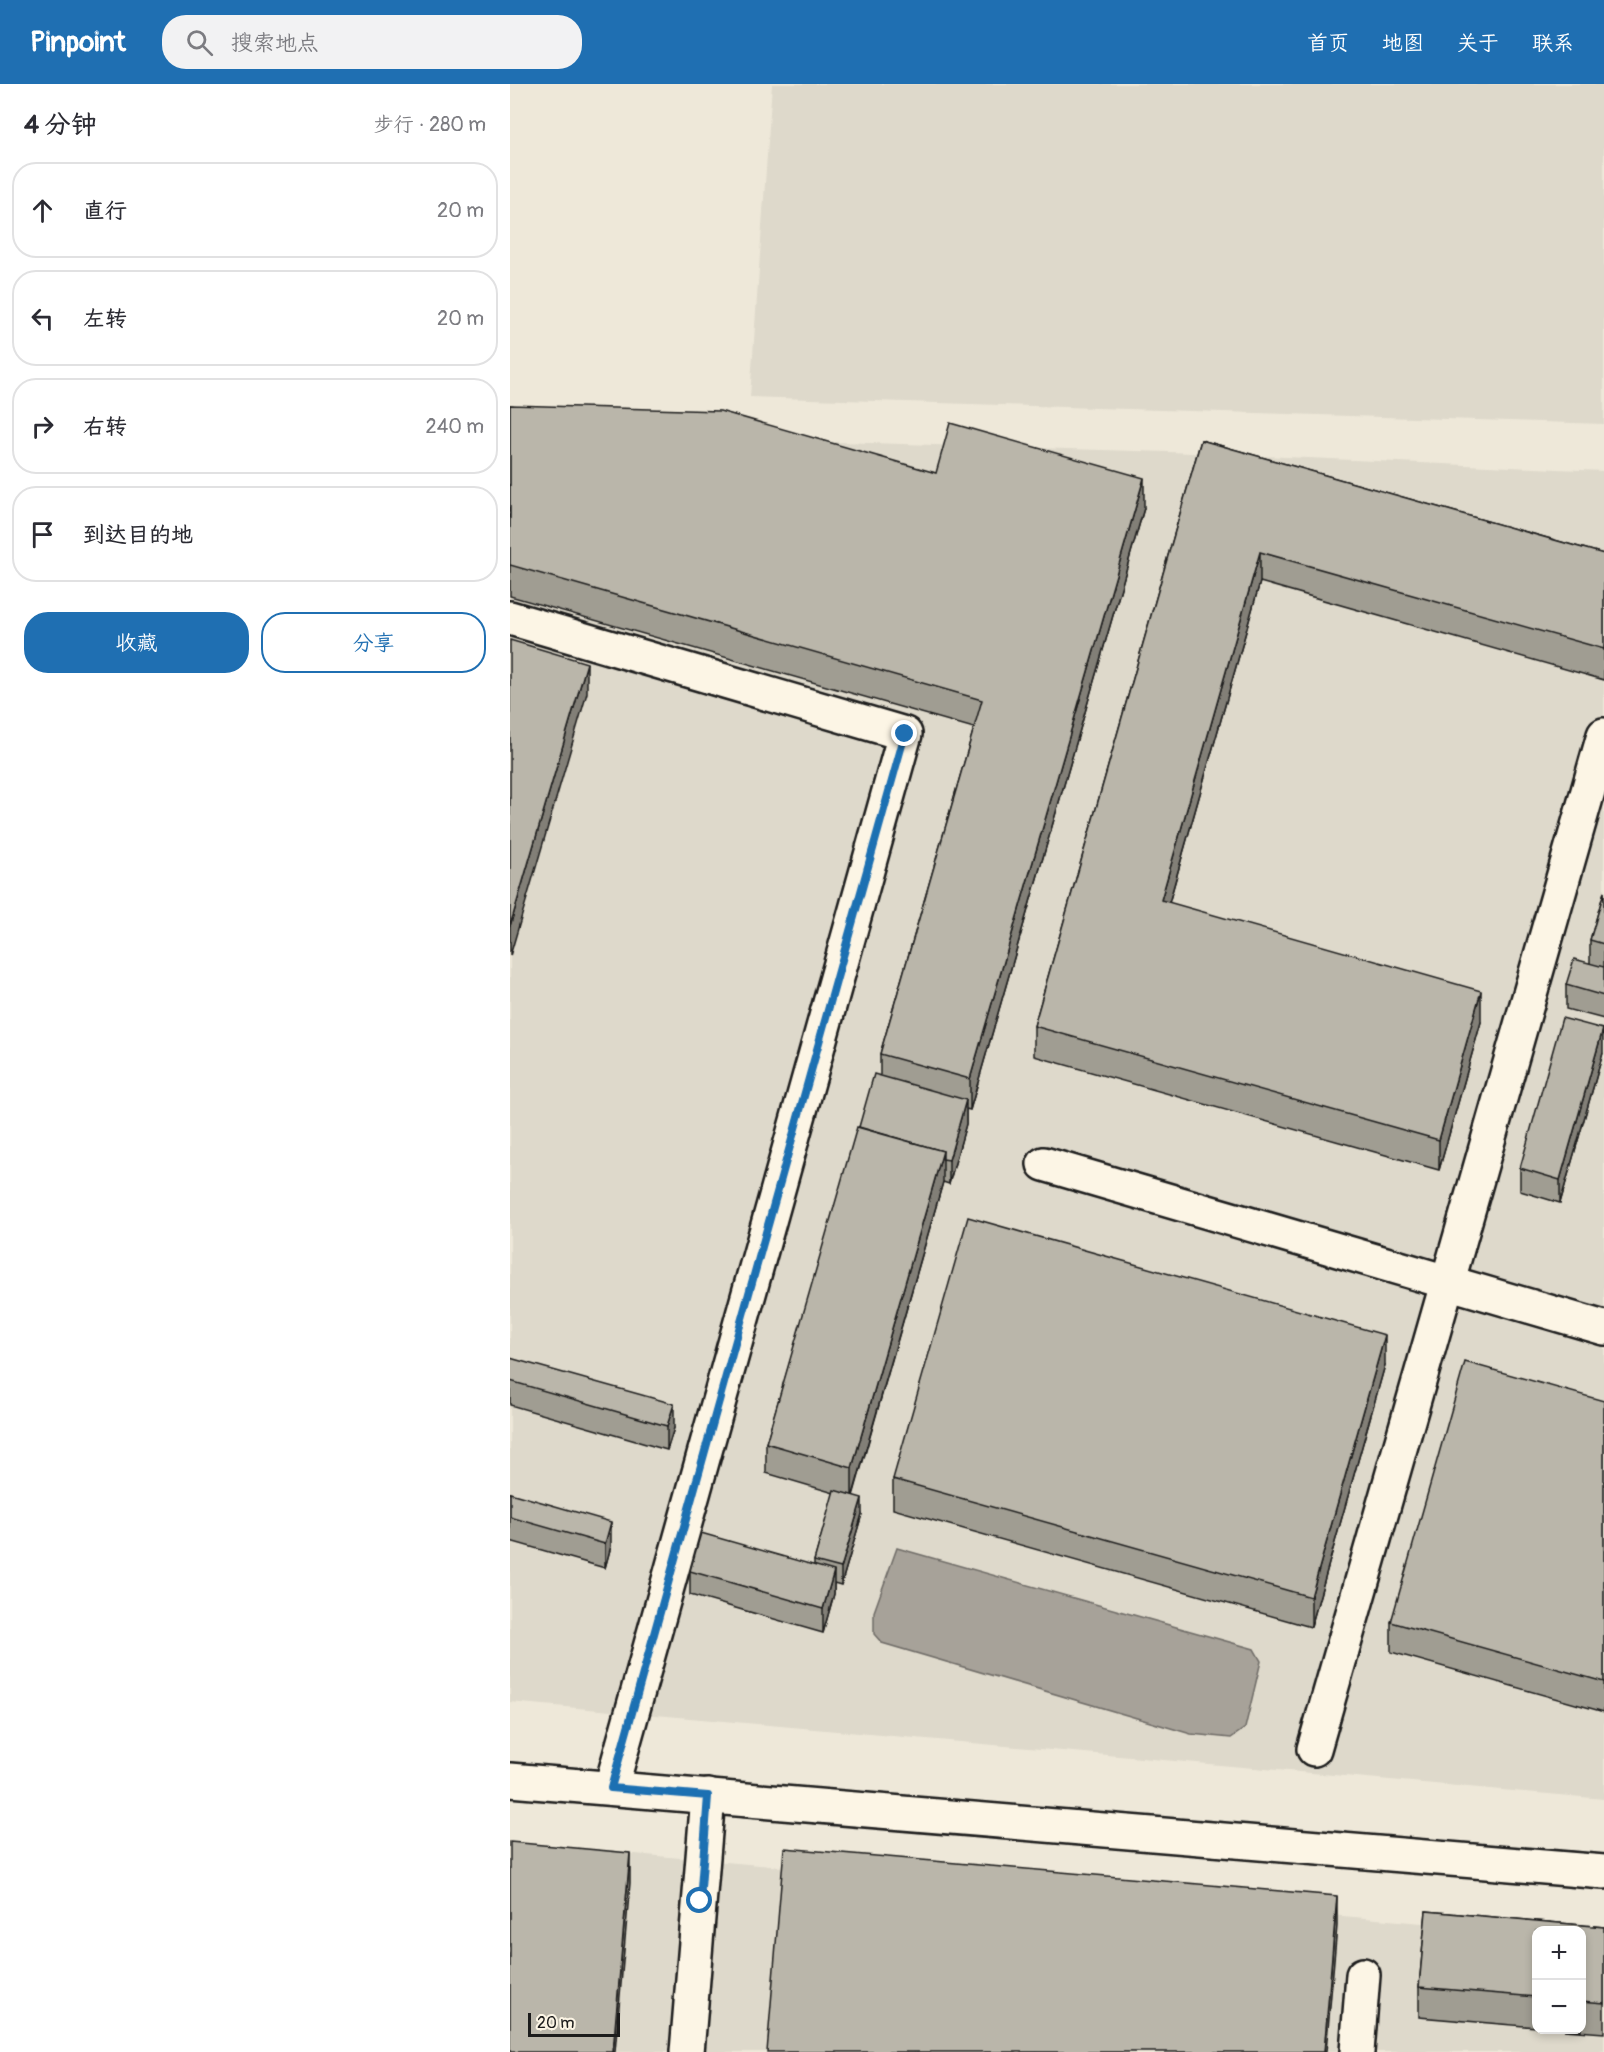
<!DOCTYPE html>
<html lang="zh">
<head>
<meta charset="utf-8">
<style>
  :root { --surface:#fff; --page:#f2f2f3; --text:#2b2b33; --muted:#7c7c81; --line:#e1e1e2; --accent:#1f6fb2 }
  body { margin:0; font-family:Pangolin,"LXGW WenKai TC",sans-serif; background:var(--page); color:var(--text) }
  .controls { position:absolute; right:18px; bottom:18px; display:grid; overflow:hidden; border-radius:12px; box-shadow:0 3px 9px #0003 }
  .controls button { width:54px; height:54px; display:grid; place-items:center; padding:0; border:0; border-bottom:2px solid var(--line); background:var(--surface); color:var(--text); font:30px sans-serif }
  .scale { position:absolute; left:18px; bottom:15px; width:92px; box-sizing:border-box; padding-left:6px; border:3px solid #1c1c1c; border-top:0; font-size:16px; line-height:21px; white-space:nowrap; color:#1c1c1c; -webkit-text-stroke:4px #fcf5e5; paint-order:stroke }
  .stop { position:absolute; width:18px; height:18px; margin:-14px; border:4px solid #1f6fb2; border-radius:50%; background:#fff }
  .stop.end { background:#1f6fb2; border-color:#fff; box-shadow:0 2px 6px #0008 }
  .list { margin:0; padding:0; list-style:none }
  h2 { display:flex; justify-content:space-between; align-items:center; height:78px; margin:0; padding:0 24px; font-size:26px }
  h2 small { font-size:20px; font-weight:400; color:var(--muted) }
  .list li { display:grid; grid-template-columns:39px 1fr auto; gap:18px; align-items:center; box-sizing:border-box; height:96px; margin:0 12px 12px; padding:0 12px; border:2px solid var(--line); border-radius:24px }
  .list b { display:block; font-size:22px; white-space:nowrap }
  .list em { font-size:20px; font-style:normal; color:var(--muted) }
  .actions { display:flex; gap:12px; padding:18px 24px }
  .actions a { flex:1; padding:14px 0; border:2px solid var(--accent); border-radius:24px; text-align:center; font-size:21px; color:var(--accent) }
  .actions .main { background:var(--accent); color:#fff }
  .icon { flex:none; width:33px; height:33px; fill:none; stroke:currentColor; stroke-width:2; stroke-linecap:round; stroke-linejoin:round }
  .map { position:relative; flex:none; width:1094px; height:1968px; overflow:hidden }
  header { display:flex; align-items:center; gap:36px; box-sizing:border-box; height:84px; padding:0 30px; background:var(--accent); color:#fff }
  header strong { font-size:28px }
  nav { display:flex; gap:33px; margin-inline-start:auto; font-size:21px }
  .search { width:420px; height:54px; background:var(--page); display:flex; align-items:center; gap:15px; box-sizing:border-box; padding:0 21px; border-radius:24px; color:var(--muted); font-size:22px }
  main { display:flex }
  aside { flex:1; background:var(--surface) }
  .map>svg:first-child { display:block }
  .built { fill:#ded9cb }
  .water { fill:#a7a299; stroke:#6f6c67; stroke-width:1.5 }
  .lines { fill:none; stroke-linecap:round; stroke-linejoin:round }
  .minor-casing { stroke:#1c1c1c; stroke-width:38 }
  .minor { stroke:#fcf5e5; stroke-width:33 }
  .wall { fill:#a09d92; stroke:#1c1c1c; stroke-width:1.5 }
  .shaded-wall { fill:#827f77; stroke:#1c1c1c; stroke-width:1.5 }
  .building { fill:#bab6aa; stroke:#1c1c1c; stroke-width:1.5 }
  .route { stroke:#1f6fb2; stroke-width:8 }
</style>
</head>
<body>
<header>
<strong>Pinpoint</strong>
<div class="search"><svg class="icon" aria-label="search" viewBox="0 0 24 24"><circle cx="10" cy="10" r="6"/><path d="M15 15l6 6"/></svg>搜索地点</div>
<nav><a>首页</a><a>地图</a><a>关于</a><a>联系</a></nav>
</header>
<main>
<aside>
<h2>4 分钟<small>步行 · 280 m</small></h2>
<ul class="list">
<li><svg class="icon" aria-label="ahead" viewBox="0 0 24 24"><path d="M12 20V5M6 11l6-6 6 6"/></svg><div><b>直行</b></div><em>20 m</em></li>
<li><svg class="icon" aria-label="left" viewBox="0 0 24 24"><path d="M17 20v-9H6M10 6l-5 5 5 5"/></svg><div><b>左转</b></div><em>20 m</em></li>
<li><svg class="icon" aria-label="right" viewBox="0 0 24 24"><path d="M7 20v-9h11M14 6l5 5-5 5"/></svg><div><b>右转</b></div><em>240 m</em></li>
<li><svg class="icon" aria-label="arrive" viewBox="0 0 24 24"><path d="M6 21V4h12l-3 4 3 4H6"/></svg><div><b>到达目的地</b></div></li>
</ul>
<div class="actions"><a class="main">收藏</a><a>分享</a></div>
</aside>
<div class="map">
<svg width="1094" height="1968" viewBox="0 0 1094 1968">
  <rect width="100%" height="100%" fill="#eee8d9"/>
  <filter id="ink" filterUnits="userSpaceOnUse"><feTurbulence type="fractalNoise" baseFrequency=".0167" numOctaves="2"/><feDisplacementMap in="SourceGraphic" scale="12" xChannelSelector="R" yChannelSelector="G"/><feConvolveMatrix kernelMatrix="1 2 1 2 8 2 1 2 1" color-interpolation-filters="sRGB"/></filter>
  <g filter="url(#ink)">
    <g class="built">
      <path d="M262 0H1094V340L240 313Z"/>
      <path d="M0 348 659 368 1094 387V1715L0 1618Z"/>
      <path d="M0 1759 1026 1849V1946H1072L1094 1855V1968H0Z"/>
    </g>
    <path class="water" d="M387 1464 744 1565 751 1577 735 1644 721 1654 681 1650 372 1559 364 1550V1528Z"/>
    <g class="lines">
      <defs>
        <g id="minor">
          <path d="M0 534 395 650 101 1704"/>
          <path d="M534 1080 1094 1244"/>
          <path d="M804 1665 1094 651"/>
          <path d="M0 1696 1094 1788"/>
          <path d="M177 1968 198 1712"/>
          <path d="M847 1968 853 1891"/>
        </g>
      </defs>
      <use href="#minor" class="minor-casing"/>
      <use href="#minor" class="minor"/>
    </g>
    <g class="wall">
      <path d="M0 321 426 389 634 424 460 1026 456 1025V1040L439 1100 433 1098 343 1412 352 1430 331 1501 324 1499V1510L313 1549 180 1511V1487L304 1481V1477L324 1409 256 1389V1359L349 1043 370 992V970L464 644 0 512Z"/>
      <path d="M691 356 1094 470V596L750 498 659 819 971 938 929 1086 524 972V942Z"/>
      <path d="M1094 808V935L1056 925V901L1080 879V856Z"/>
      <path d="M1093 969 1050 1119 1010 1107V1084Z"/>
      <path d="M0 1274 164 1344 157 1366 0 1321Z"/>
      <path d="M875 1281 801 1543 383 1425V1395Z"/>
      <path d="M1094 1317V1628L881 1568V1538Z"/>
      <path d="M0 1409 101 1462 95 1484 0 1457Z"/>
      <path d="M916 1827 1094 1843V1949L1054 1946H1071V1846H1026V1943L909 1933V1903Z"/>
    </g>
    <g class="shaded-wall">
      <path d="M634 394V424L460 1026V995Z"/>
      <path d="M750 468V498L651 847V816Z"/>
      <path d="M77 579V609L0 872V842Z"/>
      <path d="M971 907V938L929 1086V1056Z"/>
      <path d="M1093 945V969L1050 1119V1096Z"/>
      <path d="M456 1016V1040L439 1100V1076Z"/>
      <path d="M433 1067V1098L342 1414V1384Z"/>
      <path d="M875 1251V1281L801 1543V1513Z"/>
      <path d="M164 1320V1344L157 1366V1342Z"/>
      <path d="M352 1414V1430L331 1501V1484Z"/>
      <path d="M101 1438V1462L95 1484V1460Z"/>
      <path d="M324 1487V1510L313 1549V1525Z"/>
      <path d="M120 1769V1799L105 1968H103Z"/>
      <path d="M827 1812V1842L816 1968H814Z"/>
    </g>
    <g class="building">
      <path d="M0 321 210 327 426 389 440 339 634 394 460 995 370 970 472 616 0 481Z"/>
      <path d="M691 356 1094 470V565L750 468 651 816 971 907 929 1056 524 942Z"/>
      <path d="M0 556 77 579 0 842Z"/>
      <path d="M1094 808V860L1080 856Z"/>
      <path d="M1064 875 1094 883V912L1056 901Z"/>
      <path d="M1052 934 1093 945 1050 1096 1010 1084Z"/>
      <path d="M364 990 456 1016 439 1076 433 1075V1067L349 1043Z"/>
      <path d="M347 1043 433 1067 342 1384 256 1359Z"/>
      <path d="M458 1133 875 1251 801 1513 383 1395Z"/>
      <path d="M0 1274 164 1320 157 1342 0 1297Z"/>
      <path d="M955 1278 1094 1317V1598L881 1538Z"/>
      <path d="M324 1406 352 1414 331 1484 304 1477Z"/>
      <path d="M0 1409 101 1438 95 1460 0 1433Z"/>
      <path d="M191 1449 324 1487 313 1525 180 1487Z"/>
      <path d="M0 1758 120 1769 103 1968H0Z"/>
      <path d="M274 1764 827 1812 814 1968H257Z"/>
      <path d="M916 1827 1094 1843V1919L1071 1917V1846H1026V1913L909 1903Z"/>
    </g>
  </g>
  <g class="lines" filter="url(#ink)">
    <path class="route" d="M190 1817 198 1712 101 1704 395 650"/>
  </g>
</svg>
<div class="controls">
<button>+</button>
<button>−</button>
</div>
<div class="scale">20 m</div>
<div class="stop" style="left:190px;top:1817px"></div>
<div class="stop end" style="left:395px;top:650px"></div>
</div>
</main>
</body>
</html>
